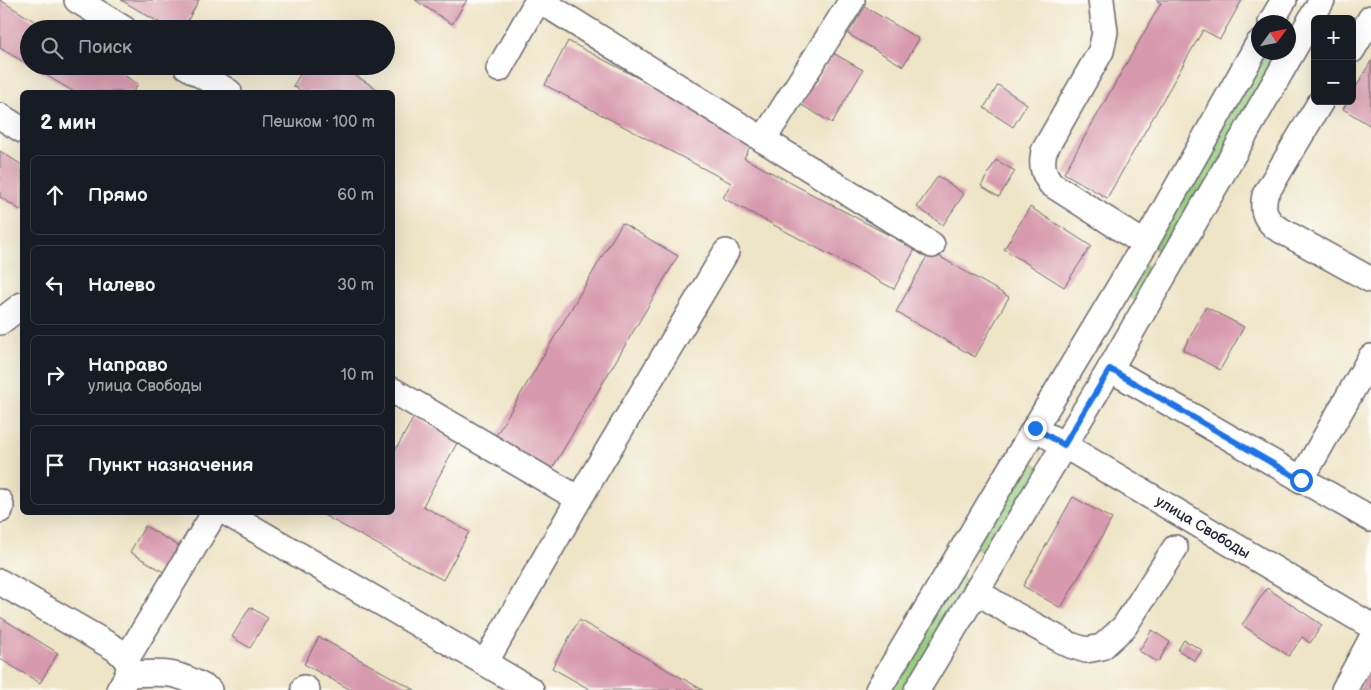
<!DOCTYPE html>
<html lang="ru">
<head>
<meta charset="utf-8">
<style>
  :root { --surface:#171b24; --page:#242831; --text:#f1f3f6; --muted:#9ea1a6; --line:#363941 }
  body { margin:0; font-family:"Balsamiq Sans",sans-serif; background:var(--page); color:var(--text) }
  .controls { position:absolute; right:15px; top:15px; display:grid; overflow:hidden; border-radius:8px; box-shadow:0 5px 20px #0002 }
  .controls button { width:45px; height:45px; display:grid; place-items:center; padding:0; border:0; border-bottom:1px solid var(--line); background:var(--surface); color:var(--text); font:25px sans-serif }
  .compass { position:absolute; left:1251px; top:15px; width:45px; height:45px; border-radius:50%; background:var(--surface); box-shadow:0 5px 20px #0002; rotate:57deg }
  .stop { position:absolute; width:15px; height:15px; margin:-11px; border:4px solid #1a73e8; border-radius:50%; background:#fff }
  .stop.end { background:#1a73e8; border-color:#fff; box-shadow:0 1px 5px #0008 }
  .list { margin:0; padding:0; list-style:none }
  h2 { display:flex; justify-content:space-between; align-items:center; height:65px; margin:0; padding:0 20px; font-size:21px }
  h2 small { font-size:16px; font-weight:400; color:var(--muted) }
  .list li { display:grid; grid-template-columns:32px 1fr auto; gap:15px; align-items:center; box-sizing:border-box; height:80px; margin:0 10px 10px; padding:0 10px; border:1px solid var(--line); border-radius:8px }
  .list b { display:block; font-size:19px; white-space:nowrap }
  .list p { margin:0; font-size:16px; white-space:nowrap; color:var(--muted) }
  .list em { font-size:16px; font-style:normal; color:var(--muted) }
  .icon { flex:none; width:28px; height:28px; fill:none; stroke:currentColor; stroke-width:2; stroke-linecap:round; stroke-linejoin:round }
  .map { position:relative; flex:none; width:1371px; height:690px; overflow:hidden }
  .search { position:absolute; background:var(--surface); box-shadow:0 5px 20px #0002; left:20px; top:20px; width:375px; height:55px; display:flex; align-items:center; gap:12px; box-sizing:border-box; padding:0 18px; border-radius:28px; color:var(--muted); font-size:19px }
  .panel { position:absolute; background:var(--surface); box-shadow:0 5px 20px #0002; left:20px; top:90px; width:375px; height:425px; border-radius:8px }
  .map>svg:first-child { display:block }
  .green { fill:#98ce80; stroke:#5d785e }
  .building { fill:#d799ad }
  .lines { fill:none; stroke-linecap:round; stroke-linejoin:round }
  .minor-casing { stroke:#69666c; stroke-width:28 }
  .minor { stroke:#fff; stroke-width:25 }
  .route { stroke:#1a73e8; stroke-width:6 }
  .labels { text-anchor:middle; stroke-width:4; stroke-linejoin:round; paint-order:stroke }
  .street-label { font-size:15px; fill:#22223b; stroke:#fdfcf7 }
</style>
</head>
<body>
<div class="map">
<svg width="1371" height="690" viewBox="0 0 1371 690">
  <rect width="100%" height="100%" fill="#fdfcf7"/>
  <filter id="ink" filterUnits="userSpaceOnUse"><feTurbulence type="fractalNoise" baseFrequency=".02" numOctaves="2"/><feDisplacementMap in="SourceGraphic" scale="10" xChannelSelector="R" yChannelSelector="G"/><feConvolveMatrix kernelMatrix="1 2 1 2 8 2 1 2 1" color-interpolation-filters="sRGB"/></filter>
  <filter id="wash" filterUnits="userSpaceOnUse"><feTurbulence type="fractalNoise" baseFrequency=".0096" numOctaves="4" result="noise"/><feDisplacementMap in="SourceGraphic" scale="20" xChannelSelector="R" yChannelSelector="G"/><feGaussianBlur stdDeviation="1.12" result="paint"/><feColorMatrix in="noise" values="0 0 0 0 0 0 0 0 0 0 0 0 0 0 0 0 0 1.4 0 .05"/><feComposite in="paint" operator="in"/></filter>
  <g filter="url(#wash)">
    <rect width="100%" height="100%" fill="#eee4c6"/>
    <g class="green">
      <path d="M1266 53H1283L1166 255 1154 248Z"/>
      <path d="M1145 265 1158 272 1140 303 1127 296Z"/>
      <path d="M1027 460 1040 467 987 555 975 547Z"/>
      <path d="M958 575 970 582 906 690H889Z"/>
    </g>
    <g id="blocks">
      <g class="building">
        <path d="M0 0 47 29H29V65L0 48Z"/>
        <path d="M121 0H199L183 29H170Z"/>
        <path d="M415 0H467L452 24Z"/>
        <path d="M1156 0H1242L1220 39 1203 30 1107 198 1064 173 1161 3Z"/>
        <path d="M865 7 919 39 903 66 848 34Z"/>
        <path d="M568 41 754 139 744 158 915 249 894 289 723 198 731 183 545 85Z"/>
        <path d="M833 53 863 70 832 123 795 101 806 82 813 87Z"/>
        <path d="M1371 61V126L1343 109 1348 101H1352V94Z"/>
        <path d="M31 66H109L138 84 133 92H74Z"/>
        <path d="M305 66H340L382 92H303L293 86Z"/>
        <path d="M998 85 1027 104 1013 127 984 108Z"/>
        <path d="M0 151 22 165V211L0 197Z"/>
        <path d="M996 160 1015 171 999 197 981 186Z"/>
        <path d="M938 176 964 194 943 225 917 207Z"/>
        <path d="M1030 207 1091 246 1064 287 1004 249Z"/>
        <path d="M622 223 678 256 550 472 494 439Z"/>
        <path d="M930 251 1009 297 975 357 896 312Z"/>
        <path d="M1206 307 1244 327 1220 370 1183 350Z"/>
        <path d="M414 417 458 441 423 506 469 532 443 580 318 512H392V456Z"/>
        <path d="M1073 497 1112 519 1061 608 1023 586Z"/>
        <path d="M145 526 182 548 167 574 130 552Z"/>
        <path d="M1267 588 1322 625 1310 643 1302 637 1289 656 1242 625Z"/>
        <path d="M250 607 268 618 250 648 232 637Z"/>
        <path d="M0 617 58 653 40 683 0 659Z"/>
        <path d="M579 620 703 690H591L552 668Z"/>
        <path d="M1152 630 1170 642 1158 662 1139 651Z"/>
        <path d="M319 637 415 690H351L304 664Z"/>
        <path d="M1184 640 1202 650 1195 661 1178 650Z"/>
        <path d="M1371 667V690H1358Z"/>
      </g>
    </g>
  </g>
  <g filter="url(#ink)">
    <use href="#blocks" fill-opacity="0" stroke="#69666c" stroke-width="1"/>
    <g class="lines">
      <defs>
        <g id="minor">
          <path d="M77 0 124 29"/>
          <path d="M539 0 932 245"/>
          <path d="M1101 0 1105 32 1101 51 1044 151C1041 165 1043 173 1051 184L1145 244"/>
          <path d="M1271 22 1284 0"/>
          <path d="M1352 50 1371 18"/>
          <path d="M186 66 229 92"/>
          <path d="M499 69 538 0"/>
          <path d="M1321 101 1265 195C1262 210 1264 217 1275 227L1371 280"/>
          <path d="M0 116 22 130"/>
          <path d="M763 140 852 0"/>
          <path d="M0 322 22 305"/>
          <path d="M1110 369 1371 519"/>
          <path d="M392 390 579 499 485 663 531 690"/>
          <path d="M1050 437 1371 626"/>
          <path d="M1301 480 1371 357"/>
          <path d="M579 499 726 252"/>
          <path d="M0 502 1 506 0 510"/>
          <path d="M225 512 485 663"/>
          <path d="M0 582 116 649C134 665 131 670 119 690"/>
          <path d="M976 591 1008 611 1070 645 1086 650 1102 647 1124 627 1175 548"/>
          <path d="M127 658 215 512"/>
          <path d="M129 674C165 672 177 671 209 690"/>
          <path d="M304 688 307 690"/>
          <path d="M878 690 1145 244 1258 44"/>
          <path d="M917 690 1110 369 1322 0"/>
          <path d="M1344 690 1371 640"/>
        </g>
      </defs>
      <use href="#minor" class="minor-casing"/>
      <use href="#minor" class="minor"/>
    </g>
  </g>
  <g class="lines" filter="url(#ink)">
    <path class="route" d="M1035 428 1064 445 1110 369 1301 480"/>
  </g>
  <g class="labels">
    <g class="street-label">
      <text transform="translate(1203 527) rotate(31)" y="5">улица Свободы</text>
    </g>
  </g>
</svg>
<div class="controls">
<button>+</button>
<button>−</button>
</div>
<svg class="compass" viewBox="-18 -18 36 36"><path d="M0-13l5 13h-10z" fill="#e53935"/><path d="M0 13l5-13h-10z" fill="#9ea1a6"/></svg>
<div class="stop" style="left:1301px;top:480px"></div>
<div class="stop end" style="left:1035px;top:428px"></div>
<div class="search"><svg class="icon" aria-label="search" viewBox="0 0 24 24"><circle cx="10" cy="10" r="6"/><path d="M15 15l6 6"/></svg>Поиск</div>
<section class="panel">
<h2>2 мин<small>Пешком · 100 m</small></h2>
<ul class="list">
<li><svg class="icon" aria-label="ahead" viewBox="0 0 24 24"><path d="M12 20V5M6 11l6-6 6 6"/></svg><div><b>Прямо</b></div><em>60 m</em></li>
<li><svg class="icon" aria-label="left" viewBox="0 0 24 24"><path d="M17 20v-9H6M10 6l-5 5 5 5"/></svg><div><b>Налево</b></div><em>30 m</em></li>
<li><svg class="icon" aria-label="right" viewBox="0 0 24 24"><path d="M7 20v-9h11M14 6l5 5-5 5"/></svg><div><b>Направо</b><p>улица Свободы</p></div><em>10 m</em></li>
<li><svg class="icon" aria-label="arrive" viewBox="0 0 24 24"><path d="M6 21V4h12l-3 4 3 4H6"/></svg><div><b>Пункт назначения</b></div></li>
</ul>
</section>
</div>
</body>
</html>
